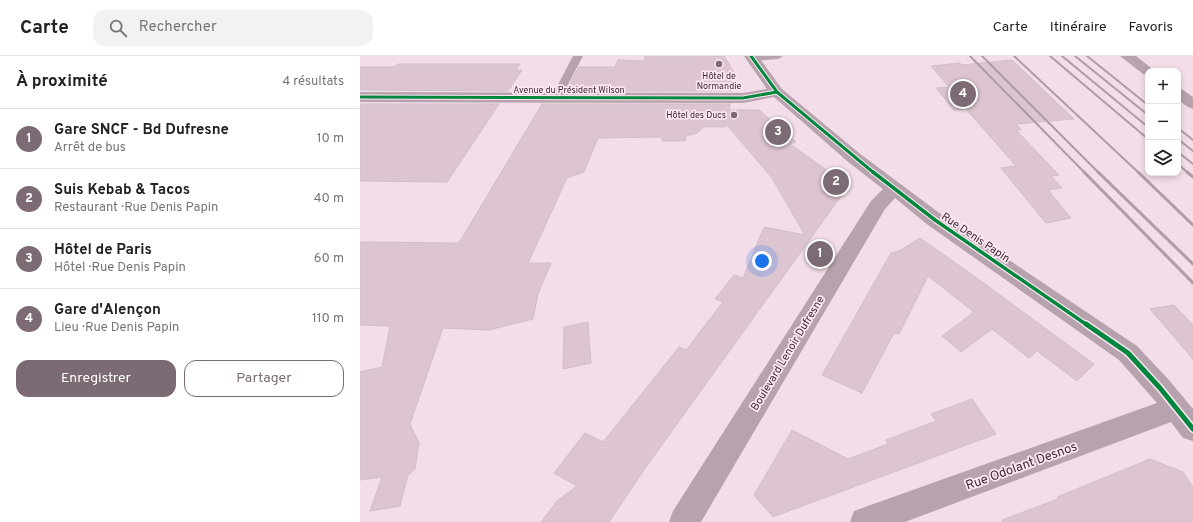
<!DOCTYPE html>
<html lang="fr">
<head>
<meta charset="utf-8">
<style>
  :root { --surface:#fff; --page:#f2f2f2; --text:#222; --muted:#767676; --line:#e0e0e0; --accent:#7c6b74 }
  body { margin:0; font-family:Overpass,sans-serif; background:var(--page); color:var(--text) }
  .controls { position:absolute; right:12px; top:12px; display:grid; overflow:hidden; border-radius:8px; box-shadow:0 2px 6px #0003 }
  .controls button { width:36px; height:36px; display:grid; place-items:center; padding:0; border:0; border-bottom:1px solid var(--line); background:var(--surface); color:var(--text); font:20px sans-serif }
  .you { position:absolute; left:402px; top:205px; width:14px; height:14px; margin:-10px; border:3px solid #fff; border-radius:50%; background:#1a73e8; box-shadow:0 0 0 6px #1a73e833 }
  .badge { display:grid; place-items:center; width:26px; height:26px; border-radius:50%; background:var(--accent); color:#fff; font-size:13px; font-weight:700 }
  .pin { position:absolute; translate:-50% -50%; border:2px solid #fff; box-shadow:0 1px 4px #0006 }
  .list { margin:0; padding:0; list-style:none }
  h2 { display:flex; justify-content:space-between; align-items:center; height:52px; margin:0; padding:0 16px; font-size:17px }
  h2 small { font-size:13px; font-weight:400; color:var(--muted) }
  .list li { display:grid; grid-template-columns:26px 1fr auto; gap:12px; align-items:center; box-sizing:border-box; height:60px; padding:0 16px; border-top:1px solid var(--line) }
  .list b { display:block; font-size:15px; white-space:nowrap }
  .list p { margin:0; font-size:13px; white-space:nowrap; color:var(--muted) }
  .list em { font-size:13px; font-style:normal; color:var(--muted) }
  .actions { display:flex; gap:8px; padding:12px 16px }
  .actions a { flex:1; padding:9px 0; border:1px solid var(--accent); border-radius:12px; text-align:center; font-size:14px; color:var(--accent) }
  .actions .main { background:var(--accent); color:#fff }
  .icon { flex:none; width:22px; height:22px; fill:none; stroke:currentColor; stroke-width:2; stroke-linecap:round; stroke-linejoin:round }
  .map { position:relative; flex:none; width:833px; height:466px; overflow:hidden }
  header { display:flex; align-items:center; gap:24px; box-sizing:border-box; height:56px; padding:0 20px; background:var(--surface); border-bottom:1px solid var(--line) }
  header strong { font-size:19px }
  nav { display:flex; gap:22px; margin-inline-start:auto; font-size:14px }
  .search { width:280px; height:36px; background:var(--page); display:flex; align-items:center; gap:10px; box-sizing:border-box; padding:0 14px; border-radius:12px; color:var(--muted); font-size:15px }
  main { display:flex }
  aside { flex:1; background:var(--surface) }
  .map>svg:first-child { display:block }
  .building { fill:#ddc4d1; stroke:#d0bfc8 }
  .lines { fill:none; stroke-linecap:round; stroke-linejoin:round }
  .lane { fill:#b6a3ad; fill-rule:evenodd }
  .street { fill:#b6a3ad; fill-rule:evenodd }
  .rail-far1 { stroke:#ad9da6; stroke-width:2 }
  .rail { stroke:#ad9da6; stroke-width:3 }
  .cycleway-far2-casing { stroke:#fee7f3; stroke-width:5 }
  .cycleway-far1-casing { stroke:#fee7f3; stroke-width:6 }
  .cycleway-casing { stroke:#fee7f3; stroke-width:8 }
  .cycleway-far2 { stroke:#00873e; stroke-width:3 }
  .cycleway-far1 { stroke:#00873e; stroke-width:3.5 }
  .cycleway { stroke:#00873e; stroke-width:5 }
  .poi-dot { fill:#7c6b74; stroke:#fee7f3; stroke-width:1.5 }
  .labels { text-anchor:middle; stroke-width:3.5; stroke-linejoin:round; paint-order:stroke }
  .far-poi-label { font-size:9px; fill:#3c2e35; stroke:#fee7f3 }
  .far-street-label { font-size:9px; fill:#3c2e35; stroke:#fee7f3 }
  .street-label { font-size:11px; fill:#3c2e35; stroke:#fee7f3 }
  .near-street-label { font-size:13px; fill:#3c2e35; stroke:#fee7f3 }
</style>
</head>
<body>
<header>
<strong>Carte</strong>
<div class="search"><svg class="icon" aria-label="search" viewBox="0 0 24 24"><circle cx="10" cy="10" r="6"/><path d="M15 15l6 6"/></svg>Rechercher</div>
<nav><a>Carte</a><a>Itinéraire</a><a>Favoris</a></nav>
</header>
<main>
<aside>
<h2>À proximité<small>4 résultats</small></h2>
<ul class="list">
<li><span class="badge">1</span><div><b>Gare SNCF - Bd Dufresne</b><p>Arrêt de bus</p></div><em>10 m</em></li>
<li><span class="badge">2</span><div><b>Suis Kebab &amp; Tacos</b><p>Restaurant · Rue Denis Papin</p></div><em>40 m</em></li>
<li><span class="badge">3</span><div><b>Hôtel de Paris</b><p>Hôtel · Rue Denis Papin</p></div><em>60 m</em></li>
<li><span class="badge">4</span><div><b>Gare d'Alençon</b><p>Lieu · Rue Denis Papin</p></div><em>110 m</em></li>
</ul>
<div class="actions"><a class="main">Enregistrer</a><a>Partager</a></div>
</aside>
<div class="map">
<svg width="833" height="466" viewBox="0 0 833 466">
  <rect width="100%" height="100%" fill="#f2dde8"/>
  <g class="building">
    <path d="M285 0H364L376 20 373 35H206L219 11H255L258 4 284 5Z"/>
    <path d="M652 4 714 63 656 68 661 74H656L699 119 691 120 702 132 688 134 711 162 686 167 641 112 656 110 606 53 594 54 576 32 589 31 571 10 600 7 602 9Z"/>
    <path d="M38 8H160L156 14H162L148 35 0 34V11H35Z"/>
    <path d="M0 48H139L87 126 0 125Z"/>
    <path d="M182 48H370L369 54H399L436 86 430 88 482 125 484 136 286 411 249 466H181L197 445 217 430 194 417 225 377 243 386 319 291 326 294 363 246 355 243 374 219 383 222 404 171 445 179 412 122 366 68 365 71H344L337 77 326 80 325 85H302V81L238 82 224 116 207 122 168 207H191L178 238 173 263 129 274 83 272 50 368 59 387 55 413 48 419 40 450 10 455 22 421 0 424V316L22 311 30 270 0 269V186L99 187Z"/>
    <path d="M560 182 614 220 734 308 717 325 677 295 669 302 632 273 601 296 582 280 614 256 568 220 539 278 534 277 502 337 462 319 531 197 539 195Z"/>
    <path d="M814 249 833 269V303L790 253Z"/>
    <path d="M228 266 231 307 203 313 204 271Z"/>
    <path d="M612 343 636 378 413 461 394 439 432 374 488 403 528 388 526 384 576 365 571 358Z"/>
    <path d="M790 403 823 416 833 431V466H642V464L698 443 697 441Z"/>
  </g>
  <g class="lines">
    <g class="lane">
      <path d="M213 0H223L201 42 196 45 192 44 191 42Z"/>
      <path d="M394 0H423L418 3 390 5 388 3 390 1Z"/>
    </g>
    <g class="street">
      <path d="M384 0H398L422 33 499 97 582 159 777 290 809 324 833 353V385L823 382 811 366 545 466H490L494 455 505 451 797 347 759 304 568 169 535 142 525 153 341 466H309L313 455 511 145 523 133 487 105 414 41 383 47 0 46V36L383 37 407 33Z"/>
      <path d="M760 0H776L795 15H788V19L783 18Z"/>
      <path d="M818 32 823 34 833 41V53L828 51 818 44Z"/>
    </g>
    <g class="rail-far1">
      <path d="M610 0 725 117"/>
      <path d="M622 0 739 117"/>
      <path d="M654 0 779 117"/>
      <path d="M690 0 788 83"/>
      <path d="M702 0 788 71"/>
      <path d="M715 0 788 59"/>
      <path d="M727 0 788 49"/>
      <path d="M818 72 833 84"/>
      <path d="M818 83 833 95"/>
      <path d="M818 96 833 108"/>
      <path d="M818 108 828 117"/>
    </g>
    <g class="rail">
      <path d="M724 116 833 227"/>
      <path d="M738 116 833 208"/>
      <path d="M778 116 833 169"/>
      <path d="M827 116 833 121"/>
    </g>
    <defs>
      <g id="cycleway-far2">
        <path d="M391 0 417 36 514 117"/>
        <path d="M0 41 383 42 417 36"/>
      </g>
      <path id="cycleway-far1" d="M513 116 575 164 727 269"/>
      <path id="cycleway" d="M726 268 768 297 800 332 833 373"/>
    </defs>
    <use href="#cycleway-far2" class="cycleway-far2-casing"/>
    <use href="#cycleway-far1" class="cycleway-far1-casing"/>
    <use href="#cycleway" class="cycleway-casing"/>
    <use href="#cycleway-far2" class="cycleway-far2"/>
    <use href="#cycleway-far1" class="cycleway-far1"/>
    <use href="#cycleway" class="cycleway"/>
  </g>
  <g class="poi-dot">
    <circle cx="359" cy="8" r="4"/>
    <circle cx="374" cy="59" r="4"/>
  </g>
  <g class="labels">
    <g class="far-poi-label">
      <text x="359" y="23">Hôtel de<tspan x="359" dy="10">Normandie</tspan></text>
      <text x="366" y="62" text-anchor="end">Hôtel des Ducs</text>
    </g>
    <g class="far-street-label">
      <text x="209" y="37">Avenue du Président Wilson</text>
    </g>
    <g class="street-label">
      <text transform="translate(616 181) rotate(34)" y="4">Rue Denis Papin</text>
      <text transform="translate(427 297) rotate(-59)" y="4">Boulevard Lenoir Dufresne</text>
    </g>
    <g class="near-street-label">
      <text transform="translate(661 409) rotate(-20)" y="5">Rue Odolant Desnos</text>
    </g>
  </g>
</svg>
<div class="controls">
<button>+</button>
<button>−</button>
<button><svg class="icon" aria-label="layers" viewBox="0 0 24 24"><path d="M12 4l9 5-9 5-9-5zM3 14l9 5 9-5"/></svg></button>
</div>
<div class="you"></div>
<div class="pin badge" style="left:460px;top:198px">1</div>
<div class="pin badge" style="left:476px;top:126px">2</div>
<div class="pin badge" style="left:418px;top:76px">3</div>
<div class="pin badge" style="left:603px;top:38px">4</div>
</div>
</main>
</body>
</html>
